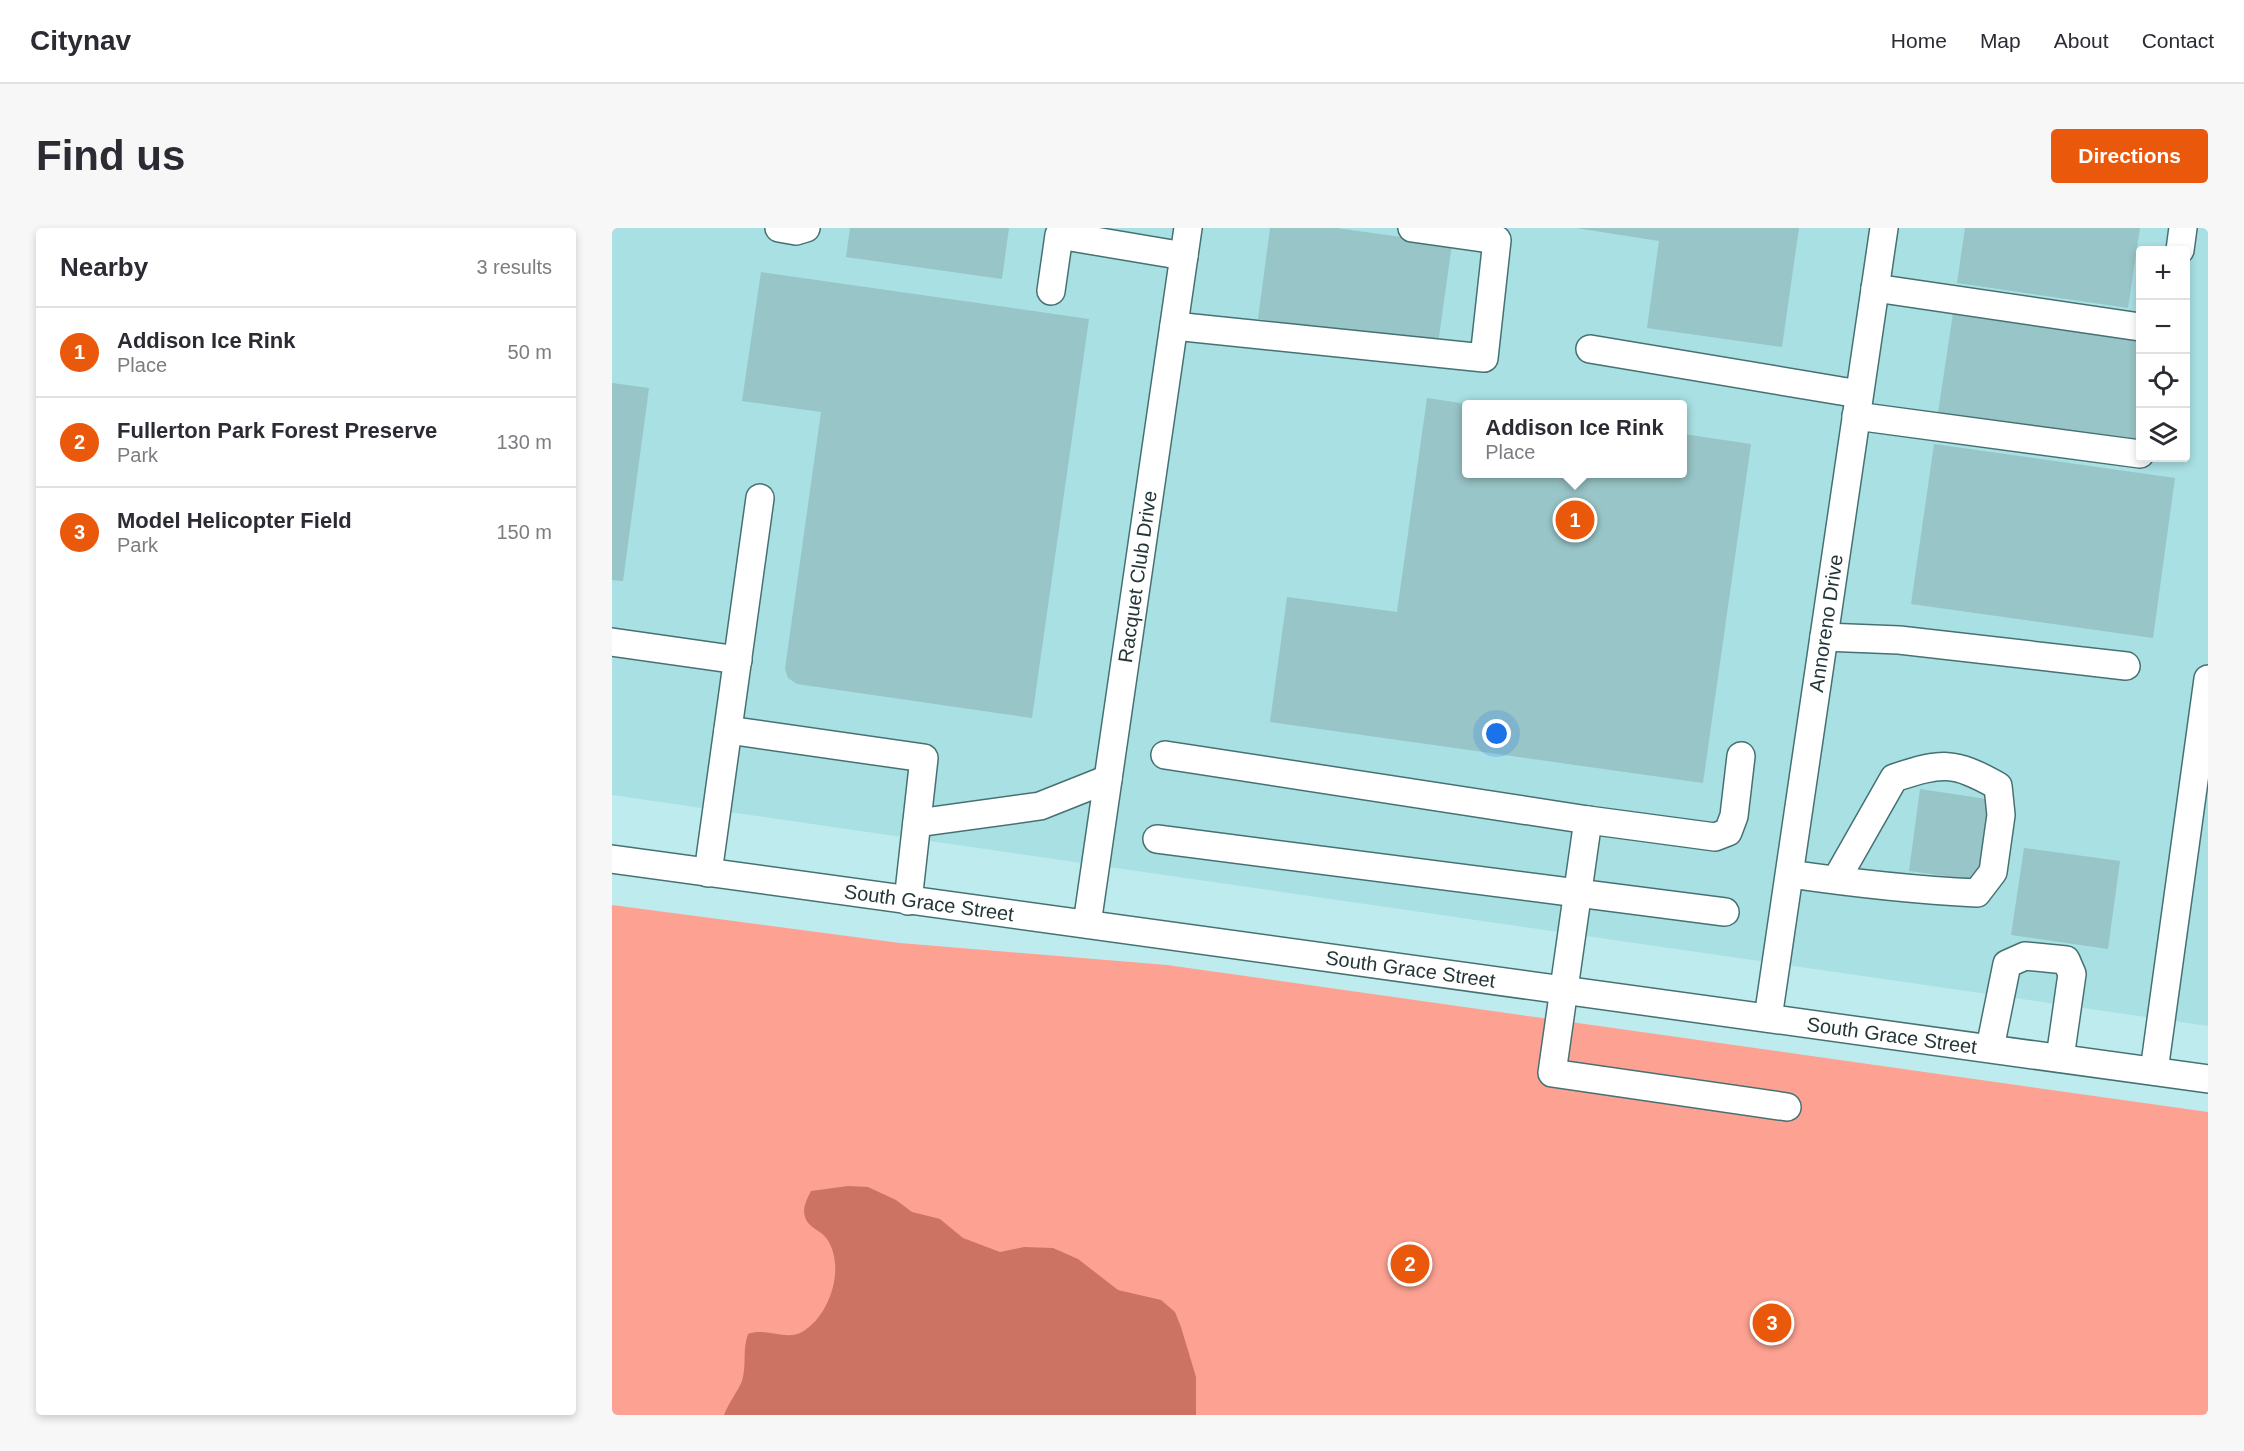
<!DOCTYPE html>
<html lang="en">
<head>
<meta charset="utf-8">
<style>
  :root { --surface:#fff; --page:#f7f7f7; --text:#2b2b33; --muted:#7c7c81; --line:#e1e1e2; --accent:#ea580c }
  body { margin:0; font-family:Arial,sans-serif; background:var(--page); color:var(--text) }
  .controls { position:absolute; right:18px; top:18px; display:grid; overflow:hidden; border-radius:6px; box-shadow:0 3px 9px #0003 }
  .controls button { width:54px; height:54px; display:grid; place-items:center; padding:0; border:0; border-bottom:2px solid var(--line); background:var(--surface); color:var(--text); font:30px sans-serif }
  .you { position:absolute; left:885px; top:506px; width:21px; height:21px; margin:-15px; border:4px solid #fff; border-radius:50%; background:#1a73e8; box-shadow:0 0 0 9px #1a73e833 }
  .badge { display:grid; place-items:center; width:39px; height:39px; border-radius:50%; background:var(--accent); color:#fff; font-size:20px; font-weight:700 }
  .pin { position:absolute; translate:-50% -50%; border:3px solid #fff; box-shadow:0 2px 6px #0006 }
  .popup { position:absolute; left:850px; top:172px; width:225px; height:78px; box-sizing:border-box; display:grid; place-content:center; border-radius:6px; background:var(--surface); filter:drop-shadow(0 2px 4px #0005); font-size:20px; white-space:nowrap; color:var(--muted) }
  .popup b { font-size:22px; color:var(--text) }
  .popup::after { content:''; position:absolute; left:50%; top:100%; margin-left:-12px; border:12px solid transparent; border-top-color:var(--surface) }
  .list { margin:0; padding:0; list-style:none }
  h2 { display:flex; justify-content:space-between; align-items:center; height:78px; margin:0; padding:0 24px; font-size:26px }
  h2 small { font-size:20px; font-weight:400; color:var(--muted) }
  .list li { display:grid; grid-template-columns:39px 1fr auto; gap:18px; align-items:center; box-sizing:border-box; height:90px; padding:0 24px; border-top:2px solid var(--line) }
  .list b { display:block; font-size:22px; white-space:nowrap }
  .list p { margin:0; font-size:20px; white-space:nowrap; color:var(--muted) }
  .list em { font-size:20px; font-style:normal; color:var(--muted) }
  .icon { flex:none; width:33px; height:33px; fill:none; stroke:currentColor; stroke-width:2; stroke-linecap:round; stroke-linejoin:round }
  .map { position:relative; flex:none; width:1596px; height:1187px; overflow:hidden; border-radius:6px }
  header { display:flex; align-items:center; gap:36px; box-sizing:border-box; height:84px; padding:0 30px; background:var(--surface); border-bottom:2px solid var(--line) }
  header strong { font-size:28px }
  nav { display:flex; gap:33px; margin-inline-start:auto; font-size:21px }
  .intro { display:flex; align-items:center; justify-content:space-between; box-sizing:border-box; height:144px; padding:0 36px }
  h1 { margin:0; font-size:42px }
  .button { padding:15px 27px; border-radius:6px; background:var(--accent); color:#fff; font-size:21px; font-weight:700 }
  main { display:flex; gap:36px; padding:0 36px }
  aside { flex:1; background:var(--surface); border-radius:6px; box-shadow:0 3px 9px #0003 }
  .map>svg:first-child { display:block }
  .built { fill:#a8e0e3; fill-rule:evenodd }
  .green { fill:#fda292 }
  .water { fill:#cd7364 }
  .building { fill:#98c5c7 }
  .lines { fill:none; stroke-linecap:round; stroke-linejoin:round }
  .minor-casing { stroke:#467173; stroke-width:30 }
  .minor { stroke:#fff; stroke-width:27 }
  .labels { text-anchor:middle; stroke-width:4.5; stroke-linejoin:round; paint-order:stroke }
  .street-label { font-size:20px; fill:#243637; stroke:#cbfafc }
</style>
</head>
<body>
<header>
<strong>Citynav</strong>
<nav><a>Home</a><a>Map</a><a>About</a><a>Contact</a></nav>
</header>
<div class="intro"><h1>Find us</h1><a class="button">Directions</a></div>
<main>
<aside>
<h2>Nearby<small>3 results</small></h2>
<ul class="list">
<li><span class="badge">1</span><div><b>Addison Ice Rink</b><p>Place</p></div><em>50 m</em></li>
<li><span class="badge">2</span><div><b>Fullerton Park Forest Preserve</b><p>Park</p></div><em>130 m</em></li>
<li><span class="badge">3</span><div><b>Model Helicopter Field</b><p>Park</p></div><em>150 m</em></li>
</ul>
</aside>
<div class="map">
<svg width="1596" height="1187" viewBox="0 0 1596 1187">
  <rect width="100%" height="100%" fill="#beecee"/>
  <path class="built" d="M0 0H1596V798L0 567ZM1528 22H1574V230H1528ZM855 176H1071V246H855Z"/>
  <path class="green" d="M0 677 288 715 555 737 1596 884V1187H0Z"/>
  <path class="water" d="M236 958 256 959 284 972 300 984 328 991 351 1010 388 1024 412 1019 441 1020 466 1031 506 1062 549 1072 563 1084 569 1099 584 1149V1187H112C116 1176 127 1161 130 1153 135 1136 130 1123 136 1106 154 1099 174 1113 190 1104 218 1088 234 1039 215 1011 209 1002 196 1000 193 989 190 980 195 971 199 963Z"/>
  <g class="building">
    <path d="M238 0H397L390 51 234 29Z"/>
    <path d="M658 0H724L840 16 826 116 646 91Z"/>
    <path d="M964 0H1187L1170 119 1035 100 1047 13Z"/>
    <path d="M1353 0H1528L1516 80 1345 55Z"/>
    <path d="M149 44 477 91 420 490 185 456 176 450 173 441 209 184 130 173Z"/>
    <path d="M1341 85 1528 112V214L1326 185Z"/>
    <path d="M0 155 37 160 11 353 0 352Z"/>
    <path d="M815 170 855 176V246H1071V206L1139 216 1091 555 658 494 675 369 785 384Z"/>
    <path d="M1322 216 1563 250 1541 410 1299 376Z"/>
    <path d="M1308 561 1381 572 1370 653 1297 643Z"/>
    <path d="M1412 620 1508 633 1496 721 1399 707Z"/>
  </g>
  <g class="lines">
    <defs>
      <g id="minor">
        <path d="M167 0 184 3 194 0"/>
        <path d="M1568 22 1571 0"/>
        <path d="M1263 60 1528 99"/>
        <path d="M439 63 447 7 572 28"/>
        <path d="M562 98 872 130 885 12 800 0"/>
        <path d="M978 121 1247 166"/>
        <path d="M1244 188 1528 226"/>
        <path d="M1212 409 1287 412 1514 438"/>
        <path d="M0 414 126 432"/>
        <path d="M116 502 312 530 296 673"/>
        <path d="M553 527 976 592 940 845 1175 879"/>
        <path d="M976 592 1103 609 1116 604 1122 588 1129 528"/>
        <path d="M305 595 428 578 496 551"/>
        <path d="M545 611 1113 684"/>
        <path id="s1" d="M0 631 1596 851"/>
        <path d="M96 645 148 270"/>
        <path d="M1178 646C1240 655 1302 662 1365 665L1381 644 1389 587 1386 558C1341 533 1331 534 1282 550L1224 652"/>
        <path id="s2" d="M475 696 576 0"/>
        <path id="s3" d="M1156 790 1272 0"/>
        <path d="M1378 820 1395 736 1413 728 1454 732 1460 746 1448 830"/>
        <path d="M1542 843 1596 451"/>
      </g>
    </defs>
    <use href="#minor" class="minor-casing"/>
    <use href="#minor" class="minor"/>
  </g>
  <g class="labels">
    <g class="street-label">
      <text dy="7" stroke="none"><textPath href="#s2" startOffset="351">Racquet Club Drive</textPath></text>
      <text dy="7" stroke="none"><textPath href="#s3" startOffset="399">Annoreno Drive</textPath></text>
      <text dy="7" stroke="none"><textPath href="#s1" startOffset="320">South Grace Street</textPath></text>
      <text dy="7" stroke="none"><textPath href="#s1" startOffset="806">South Grace Street</textPath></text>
      <text dy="7" stroke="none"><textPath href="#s1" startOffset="1292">South Grace Street</textPath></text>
    </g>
  </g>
</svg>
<div class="controls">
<button>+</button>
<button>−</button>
<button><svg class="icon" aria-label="locate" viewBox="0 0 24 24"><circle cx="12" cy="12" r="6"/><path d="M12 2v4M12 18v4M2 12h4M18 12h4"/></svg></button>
<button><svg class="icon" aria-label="layers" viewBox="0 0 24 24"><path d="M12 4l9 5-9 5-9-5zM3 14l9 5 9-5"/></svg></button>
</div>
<div class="you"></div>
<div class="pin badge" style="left:963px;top:292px">1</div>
<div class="popup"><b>Addison Ice Rink</b>Place</div>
<div class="pin badge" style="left:798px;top:1036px">2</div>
<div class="pin badge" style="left:1160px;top:1095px">3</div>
</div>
</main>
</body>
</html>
